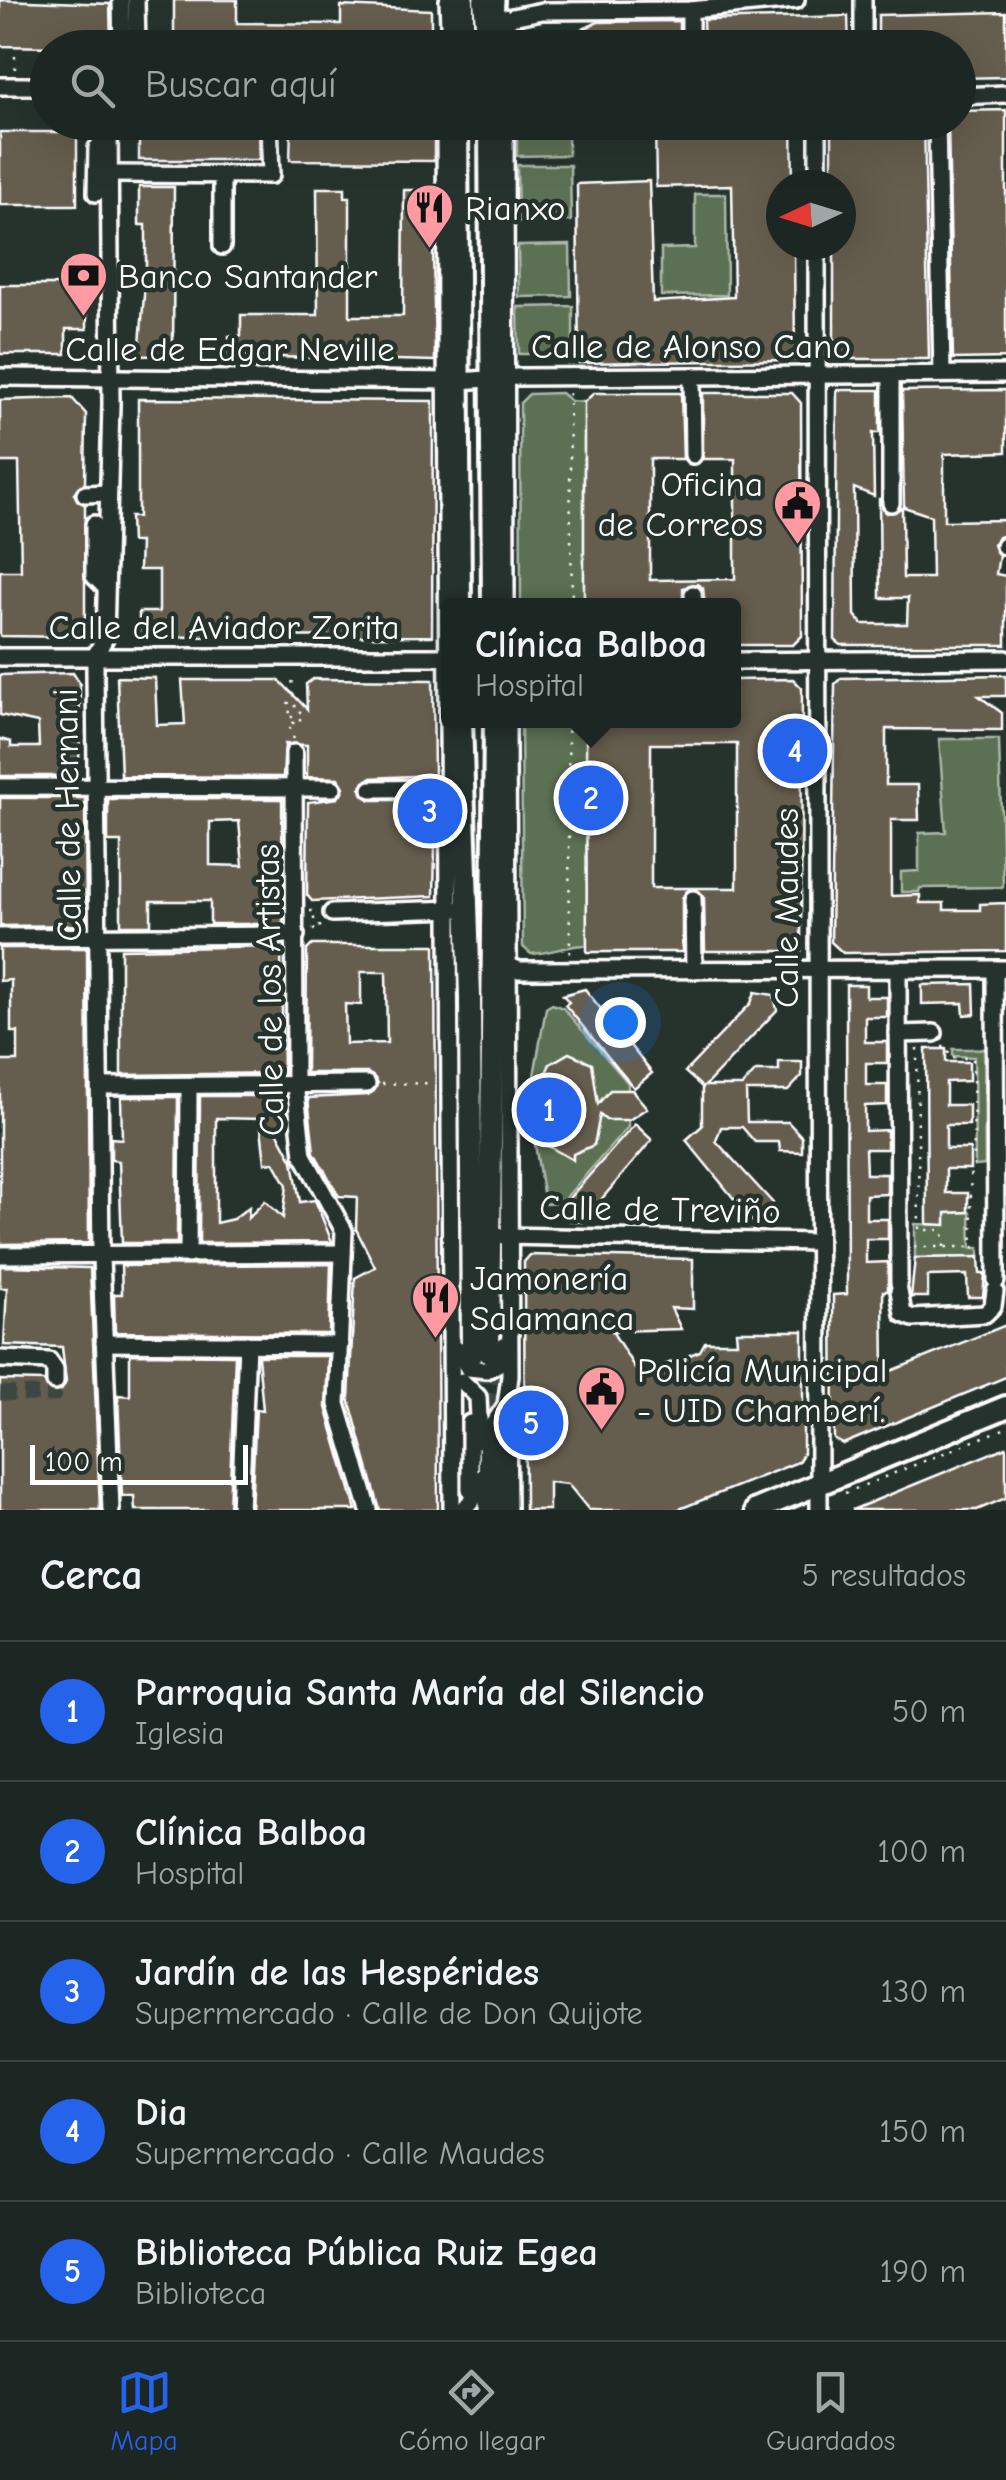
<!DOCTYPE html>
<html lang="es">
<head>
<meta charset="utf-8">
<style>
  :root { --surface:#1c2622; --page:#29322f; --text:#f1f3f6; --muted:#a0a5a5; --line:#3a4340; --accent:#2563eb }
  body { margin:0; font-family:"Comic Neue",sans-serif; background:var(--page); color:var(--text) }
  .compass { position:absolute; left:766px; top:170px; width:90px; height:90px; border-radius:50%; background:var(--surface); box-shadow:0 10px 40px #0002; rotate:266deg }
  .scale { position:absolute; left:30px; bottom:25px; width:218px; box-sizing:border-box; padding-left:10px; border:5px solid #fff; border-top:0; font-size:28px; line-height:35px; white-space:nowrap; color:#fff; -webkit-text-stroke:8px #26332d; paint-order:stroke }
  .you { position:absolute; left:620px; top:1022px; width:35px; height:35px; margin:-25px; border:8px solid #fff; border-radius:50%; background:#1a73e8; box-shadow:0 0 0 15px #1a73e833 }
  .badge { display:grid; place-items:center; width:65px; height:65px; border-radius:50%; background:var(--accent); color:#fff; font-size:32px; font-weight:700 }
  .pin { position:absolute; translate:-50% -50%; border:5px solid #fff; box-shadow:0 2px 10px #0006 }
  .popup { position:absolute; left:441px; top:598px; width:300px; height:130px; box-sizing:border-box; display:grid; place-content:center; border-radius:10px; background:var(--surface); filter:drop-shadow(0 2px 8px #0005); font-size:32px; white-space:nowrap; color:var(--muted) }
  .popup b { font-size:38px; color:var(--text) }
  .popup::after { content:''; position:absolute; left:50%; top:100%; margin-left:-20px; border:20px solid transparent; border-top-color:var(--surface) }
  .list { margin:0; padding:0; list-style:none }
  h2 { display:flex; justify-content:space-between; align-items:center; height:130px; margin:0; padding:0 40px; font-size:42px }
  h2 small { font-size:32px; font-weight:400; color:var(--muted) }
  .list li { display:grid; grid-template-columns:65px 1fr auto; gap:30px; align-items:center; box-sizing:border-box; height:140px; padding:0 40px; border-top:2px solid var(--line) }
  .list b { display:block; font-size:38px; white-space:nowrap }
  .list p { margin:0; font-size:32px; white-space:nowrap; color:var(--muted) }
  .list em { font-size:32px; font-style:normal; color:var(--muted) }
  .icon { flex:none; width:55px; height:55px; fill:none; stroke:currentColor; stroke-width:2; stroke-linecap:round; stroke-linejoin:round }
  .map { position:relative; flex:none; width:1006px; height:1510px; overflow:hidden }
  .search { position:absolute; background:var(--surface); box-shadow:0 10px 40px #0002; left:30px; right:30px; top:30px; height:110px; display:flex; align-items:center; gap:25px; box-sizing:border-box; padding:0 35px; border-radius:55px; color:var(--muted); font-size:38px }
  .sheet { height:830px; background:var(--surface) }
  nav { display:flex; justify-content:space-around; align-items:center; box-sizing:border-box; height:140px; border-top:2px solid var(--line); background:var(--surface); font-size:28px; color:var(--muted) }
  nav a { display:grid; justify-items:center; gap:5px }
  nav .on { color:var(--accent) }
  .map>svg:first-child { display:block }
  .green { fill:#5b7053; stroke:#adb8a9; stroke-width:2.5 }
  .building { fill:#655d4e; stroke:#fff; stroke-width:2.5; fill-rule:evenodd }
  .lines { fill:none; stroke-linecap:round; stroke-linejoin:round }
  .minor-tunnel { stroke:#3c4742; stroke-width:15; stroke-dasharray:15 8; stroke-linecap:butt }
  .major-tunnel { stroke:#3c4742; stroke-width:20; stroke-dasharray:20 10; stroke-linecap:butt }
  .minor-casing { stroke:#fff; stroke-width:22 }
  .major-casing { stroke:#fff; stroke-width:28 }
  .path { stroke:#fff; stroke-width:2.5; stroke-dasharray:2.5 8; stroke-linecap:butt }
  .minor { stroke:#26332d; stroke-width:15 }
  .major { stroke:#26332d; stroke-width:20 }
  .labels { text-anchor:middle; stroke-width:9; stroke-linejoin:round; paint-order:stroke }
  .poi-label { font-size:35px; fill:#fff; stroke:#26332d; text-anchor:start }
  .street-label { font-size:35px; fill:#fff; stroke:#26332d }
</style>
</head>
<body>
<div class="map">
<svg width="1006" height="1510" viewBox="0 0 1006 1510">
  <rect width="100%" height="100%" fill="#26332d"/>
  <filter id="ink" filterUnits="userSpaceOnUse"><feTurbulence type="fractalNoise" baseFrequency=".01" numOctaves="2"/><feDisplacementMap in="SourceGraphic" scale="20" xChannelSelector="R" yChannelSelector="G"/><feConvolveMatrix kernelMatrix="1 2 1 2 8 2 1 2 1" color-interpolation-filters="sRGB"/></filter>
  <g filter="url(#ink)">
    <g class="green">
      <path d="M517 123H568V155L517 156Z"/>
      <path d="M517 165H570L571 221 518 222Z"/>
      <path d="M695 194H726L727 295 661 296V249L695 248Z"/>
      <path d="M570 245 571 296 519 297 518 246Z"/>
      <path d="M573 306V354H519L518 307Z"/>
      <path d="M561 393 571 401 584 402V605H521L520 403 529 394Z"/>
      <path d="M521 721H586L587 945C567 945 552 953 531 954L523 947Z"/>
      <path d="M939 739H999L1003 887 920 888 919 892H901V872L919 871V833L946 832Z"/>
      <path d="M552 1004 563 1008 628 1083V1127L561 1203 545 1204 531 1121 532 1087 546 1008Z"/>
      <path d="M953 1049H984L985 1165 975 1166 974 1057 953 1056Z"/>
      <path d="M970 1212 971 1248H979V1257L915 1258V1224L946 1225V1213Z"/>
    </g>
    <g class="building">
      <path d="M0 0 110 4 111 48 0 46Z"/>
      <path d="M174 0H237V23L341 24V6L431 10V40L401 39V48H174Z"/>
      <path d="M1006 12V77L958 78V48H878V15Z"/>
      <path d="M848 16 849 48H704L703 20Z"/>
      <path d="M679 21V48L544 47 598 22Z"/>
      <path d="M1006 110V358L953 359 948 122H958V111Z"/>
      <path d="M655 122H792L793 185H781V245H794L795 360 579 363 577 184 649 181 653 302 734 297 732 185 656 187Z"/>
      <path d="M832 122H924L929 359H834V245H841V185H832Z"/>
      <path d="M342 123H429L434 129V161L290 160 291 126Z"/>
      <path d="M139 126H258L259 160H139Z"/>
      <rect x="0" y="132" width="77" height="73"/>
      <path d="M139 187H174L173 355 139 356 146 271V225H139Z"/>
      <path d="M317 188H345V197H350V316H403L404 190H432L435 361 229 356V336H241V315H318Z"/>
      <path d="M0 285H87V329H66V354H0Z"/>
      <path d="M837 390H880V433H873L874 496 854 488 855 615 862 624H907L908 598H880L879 498 886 513 902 508 903 578H932L931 516 904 507 902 391 1006 390V452L944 454V521L1006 520V535L998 537 993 545 999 556 996 574 1006 576V645H841L835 640Z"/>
      <path d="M594 393H681L683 459H650V580L735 579V459H703V393H792L801 403 802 636 793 645H734V606H705L703 588 697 584 683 588V606H584V402Z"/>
      <path d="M72 398 86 414 85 483 74 494 85 505V631L79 637 0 636V571H21L19 462H0V400Z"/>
      <path d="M138 399 433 401 432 636 139 637V612H159V570H139L140 542H131L130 517H138Z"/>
      <path d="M73 673 80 684 79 776H0V739L11 742V747H39L38 723 0 715V675Z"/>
      <path d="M1006 675V696H979L1002 713V730L886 729V785H918L919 820H891V896L920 895V903H944V910H980V904L1006 903V951L843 953 831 942 835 684 841 678Z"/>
      <path d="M117 677 155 678 157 725 185 724 182 680H279L307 709 306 684 313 679 433 680 434 775 370 778 360 788 370 800H436L434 896 312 901 307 895 308 802 338 798 344 787 338 778 307 777V745L285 744 283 777 121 776Z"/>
      <path d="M793 679 802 688 801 951H705L704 898 695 888H737V744H651V888H691L682 898V952H587L586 720H734V680Z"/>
      <path d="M0 798H85L86 925 0 926Z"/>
      <path d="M108 799H282L283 924H210V901H151V925H121V842H108ZM239 821 243 866 210 865V822Z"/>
      <path d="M312 945H435L438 1510H380L349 1399 355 1278 375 1267 356 1229 357 1197 339 1196 314 1152 308 1098 368 1095 378 1083 368 1073H306L307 950ZM361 972H386L387 1043 346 1044 345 1004 361 1005Z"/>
      <path d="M281 946 283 1073 121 1075V949Z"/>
      <path d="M0 948H87L89 1243 0 1244V1061H18V1032H11V980L0 981Z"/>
      <path d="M974 984 975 1014 964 1015 963 1003 922 1004V985Z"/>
      <path d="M846 985H866V997H887V1017H865V1042H887V1063H866V1085H887V1105L865 1106V1131L887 1130V1149H865L866 1174H887V1194L866 1195V1219H888V1239H866V1263L888 1262V1291H883L884 1374 1006 1325V1377L843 1444 834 1439 833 1295 847 1294Z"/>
      <path d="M585 989 652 1073 634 1088 565 1005 569 1002 563 995Z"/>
      <path d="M755 992 774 995 777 1010 705 1086H742L756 1071H779V1062H802V1076L788 1091H746L747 1122H788L802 1137V1152L780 1151 779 1142H755L742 1127H721L716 1141 773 1203 768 1222 759 1217 753 1222 686 1140 702 1126V1087L685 1072 751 1003Z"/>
      <path d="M926 1049H946V1062H969V1081L946 1082V1105H969V1125H946V1149H970V1169H946V1193H968V1212L946 1213V1225L927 1224Z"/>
      <path d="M569 1053 592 1063 598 1104 610 1090H632L647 1108 629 1120H606L600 1115 594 1145 573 1154V1160L550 1147 541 1122 531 1121 532 1087 540 1086 550 1064Z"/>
      <path d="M200 1096H285L288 1125 277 1131 293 1161 300 1202 315 1200 332 1242 199 1243ZM216 1118 260 1119 265 1163 274 1162 287 1185 283 1218 265 1201 248 1218 249 1207 233 1219 216 1223Z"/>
      <path d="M121 1097H178L177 1243H122L119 1161 111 1160V1138L122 1139Z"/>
      <path d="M635 1124 652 1140 582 1222 569 1220 563 1205Z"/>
      <path d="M530 1255 693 1259V1309L671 1308 681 1329 612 1331 639 1375 700 1351 705 1342H737L736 1331H803V1454L798 1462 677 1510H589L568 1484 549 1482V1510H525L524 1262Z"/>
      <path d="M979 1257 980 1274H985L983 1297H968L967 1275 928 1276V1297H911L915 1258Z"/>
      <path d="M331 1264 329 1334 115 1332 114 1294H122L121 1266Z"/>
      <path d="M0 1266 90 1268 100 1510H0V1380L44 1381 54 1393 61 1391 66 1382 62 1347 4 1345 7 1288H0Z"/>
      <path d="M130 1354 235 1355 229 1510H135L134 1496H122L118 1395 130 1396Z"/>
      <path d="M258 1356H328L326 1407 356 1510H251L256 1409 263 1410Z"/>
      <path d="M1006 1447V1498L977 1510H852Z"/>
    </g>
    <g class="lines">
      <path class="minor-tunnel" d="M0 1393 54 1395 55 1382"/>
      <path class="major-tunnel" d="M489 1443V1353"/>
      <defs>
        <g id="minor">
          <path d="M121 0 122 48"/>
          <path d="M136 0 137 48"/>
          <path d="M448 0 450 48"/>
          <path d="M863 0V48"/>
          <path d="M690 10V48"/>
          <path d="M504 17V48"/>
          <path d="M494 33 512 17 542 11 690 10 796 0"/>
          <path d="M494 34 496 0"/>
          <path d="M0 86H48"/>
          <path d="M958 96 1006 94"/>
          <path d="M109 122 111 404 105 638 95 656V672L101 1257 111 1510"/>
          <path d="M445 122 452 1510"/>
          <path d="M505 122 506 606"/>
          <path d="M937 122 942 374"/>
          <path d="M110 174 271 175 269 122"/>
          <path d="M222 175V246"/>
          <path d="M818 185V122"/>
          <path d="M96 193 97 148 109 135"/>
          <path d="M817 245 819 1510"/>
          <path d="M891 375V503"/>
          <path d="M692 376 693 455"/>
          <path d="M0 377 459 381 517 377 1006 374"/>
          <path d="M85 494 108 493"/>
          <path d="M94 524V576L106 588"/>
          <path d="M1004 546H1006"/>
          <path d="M693 594 694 606"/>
          <path d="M0 657H448"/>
          <path d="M734 661 1006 659"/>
          <path d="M294 753 295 1084 303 1155 344 1231 337 1404 369 1510"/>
          <path d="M0 787 333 788"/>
          <path d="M371 789 457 788"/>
          <path d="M693 899 694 970"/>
          <path d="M332 913 456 909"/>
          <path d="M0 937 296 935"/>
          <path d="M502 963 519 970 1006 969"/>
          <path d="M898 969 899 1283"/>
          <path d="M995 969 996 1281"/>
          <path d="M898 1034 934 1033"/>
          <path d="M100 1086 367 1084"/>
          <path d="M503 1236 816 1242"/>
          <path d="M0 1255 343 1253"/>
          <path d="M188 1255 189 1088"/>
          <path d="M899 1291 903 1314 913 1318 985 1314 993 1306 995 1291"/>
          <path d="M104 1343 340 1345"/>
          <path d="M458 1350 468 1368 487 1370 498 1364 504 1346"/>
          <path d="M0 1359 49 1361 55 1370V1382"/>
          <path d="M462 1381 478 1397 480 1440"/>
          <path d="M507 1404 508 1510"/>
          <path d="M470 1423V1489"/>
          <path d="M496 1438 498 1506"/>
          <path d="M240 1510 247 1344"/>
          <path d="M463 1510 478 1493 481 1478"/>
          <path d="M487 1510 486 1435 506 1405 510 1376 507 720"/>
        </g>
        <g id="major">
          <path d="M484 0 488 48"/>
          <path d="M463 48V0"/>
          <path d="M457 122 460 606"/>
          <path d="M490 122 493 606"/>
          <path d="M461 720 470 996 472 1354"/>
          <path d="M489 1353 495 720"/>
          <path d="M756 1510 1006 1407"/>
        </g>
      </defs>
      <use href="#minor" class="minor-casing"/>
      <use href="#major" class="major-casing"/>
      <g class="path">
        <path d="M15 69V55"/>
        <path d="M569 393 572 606"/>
        <path d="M568 720 570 954"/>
        <path d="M294 739 288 723H300V717H288V712H300V706H288L294 674"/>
        <path d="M310 911H314V930H320V921"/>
        <path d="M942 1047H948L949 1058H973L974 1167 970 1176 973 1247H981"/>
        <path d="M917 1048 919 1230H943L944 1247"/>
        <path d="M382 1084 434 1083"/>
        <path d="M914 1247H971"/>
        <path d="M845 1493 1006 1428"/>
      </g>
      <use href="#minor" class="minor"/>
      <use href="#major" class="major"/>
    </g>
  </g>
  <defs>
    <symbol id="restaurant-pin" viewBox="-11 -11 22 30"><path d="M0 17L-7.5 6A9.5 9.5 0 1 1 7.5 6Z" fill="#ff9aa2" stroke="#26332d"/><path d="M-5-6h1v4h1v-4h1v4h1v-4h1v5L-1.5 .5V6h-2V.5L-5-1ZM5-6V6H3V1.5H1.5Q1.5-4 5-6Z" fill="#111"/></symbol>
    <symbol id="bank-pin" viewBox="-11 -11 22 30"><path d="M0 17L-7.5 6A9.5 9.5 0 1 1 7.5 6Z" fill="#ff9aa2" stroke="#26332d"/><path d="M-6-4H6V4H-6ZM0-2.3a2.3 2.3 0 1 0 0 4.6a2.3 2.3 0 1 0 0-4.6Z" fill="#111"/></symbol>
    <symbol id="civic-pin" viewBox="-11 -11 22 30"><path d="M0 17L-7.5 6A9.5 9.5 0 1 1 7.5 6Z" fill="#ff9aa2" stroke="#26332d"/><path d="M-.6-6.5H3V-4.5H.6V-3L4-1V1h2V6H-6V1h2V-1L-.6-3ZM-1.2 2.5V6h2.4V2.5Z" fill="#111"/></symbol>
  </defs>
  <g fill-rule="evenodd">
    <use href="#restaurant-pin" x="402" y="180" width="55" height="75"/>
    <use href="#bank-pin" x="56" y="248" width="55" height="75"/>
    <use href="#civic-pin" x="770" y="476" width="55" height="75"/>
    <use href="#restaurant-pin" x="408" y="1270" width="55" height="75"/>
    <use href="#civic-pin" x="574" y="1362" width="55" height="75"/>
  </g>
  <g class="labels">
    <g class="poi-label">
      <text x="465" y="220">Rianxo</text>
      <text x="118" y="288">Banco Santander</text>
      <text x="763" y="496" text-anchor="end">Oficina<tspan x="763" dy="40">de Correos</tspan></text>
      <text x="470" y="1290">Jamonería<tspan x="470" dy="40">Salamanca</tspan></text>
      <text x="637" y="1382">Policía Municipal<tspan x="637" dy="40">- UID Chamberí.</tspan></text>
    </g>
    <g class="street-label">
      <text x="691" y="358">Calle de Alonso Cano</text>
      <text x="230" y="361">Calle de Edgar Neville</text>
      <text x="224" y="639">Calle del Aviador Zorita</text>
      <text transform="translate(67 815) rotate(-91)" y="12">Calle de Hernani</text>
      <text transform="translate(786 908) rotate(-90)" y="12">Calle Maudes</text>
      <text transform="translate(269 990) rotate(-91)" y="12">Calle de los Artistas</text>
      <text transform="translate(660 1209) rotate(1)" y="12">Calle de Treviño</text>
    </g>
  </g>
</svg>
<svg class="compass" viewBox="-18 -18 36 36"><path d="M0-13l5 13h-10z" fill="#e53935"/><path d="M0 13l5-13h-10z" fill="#a0a5a5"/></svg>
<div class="scale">100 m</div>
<div class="you"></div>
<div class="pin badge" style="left:549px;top:1110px">1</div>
<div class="pin badge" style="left:591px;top:798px">2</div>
<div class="popup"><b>Clínica Balboa</b>Hospital</div>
<div class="pin badge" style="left:430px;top:811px">3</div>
<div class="pin badge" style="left:795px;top:751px">4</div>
<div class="pin badge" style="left:531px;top:1423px">5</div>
<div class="search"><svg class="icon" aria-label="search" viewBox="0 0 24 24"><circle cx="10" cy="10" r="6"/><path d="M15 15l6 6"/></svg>Buscar aquí</div>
</div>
<section class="sheet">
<h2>Cerca<small>5 resultados</small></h2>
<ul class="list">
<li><span class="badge">1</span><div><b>Parroquia Santa María del Silencio</b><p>Iglesia</p></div><em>50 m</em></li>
<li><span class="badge">2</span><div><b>Clínica Balboa</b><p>Hospital</p></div><em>100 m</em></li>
<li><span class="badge">3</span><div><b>Jardín de las Hespérides</b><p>Supermercado · Calle de Don Quijote</p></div><em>130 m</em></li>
<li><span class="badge">4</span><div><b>Dia</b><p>Supermercado · Calle Maudes</p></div><em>150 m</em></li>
<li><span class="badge">5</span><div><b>Biblioteca Pública Ruiz Egea</b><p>Biblioteca</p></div><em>190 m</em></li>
</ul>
</section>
<nav>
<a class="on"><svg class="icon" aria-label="map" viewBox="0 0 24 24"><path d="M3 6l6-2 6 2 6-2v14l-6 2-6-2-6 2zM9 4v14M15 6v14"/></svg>Mapa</a>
<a><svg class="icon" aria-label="directions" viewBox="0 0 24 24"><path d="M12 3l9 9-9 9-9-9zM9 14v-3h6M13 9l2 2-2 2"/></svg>Cómo llegar</a>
<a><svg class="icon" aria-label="saved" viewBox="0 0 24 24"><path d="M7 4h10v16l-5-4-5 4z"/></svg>Guardados</a>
</nav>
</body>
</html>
